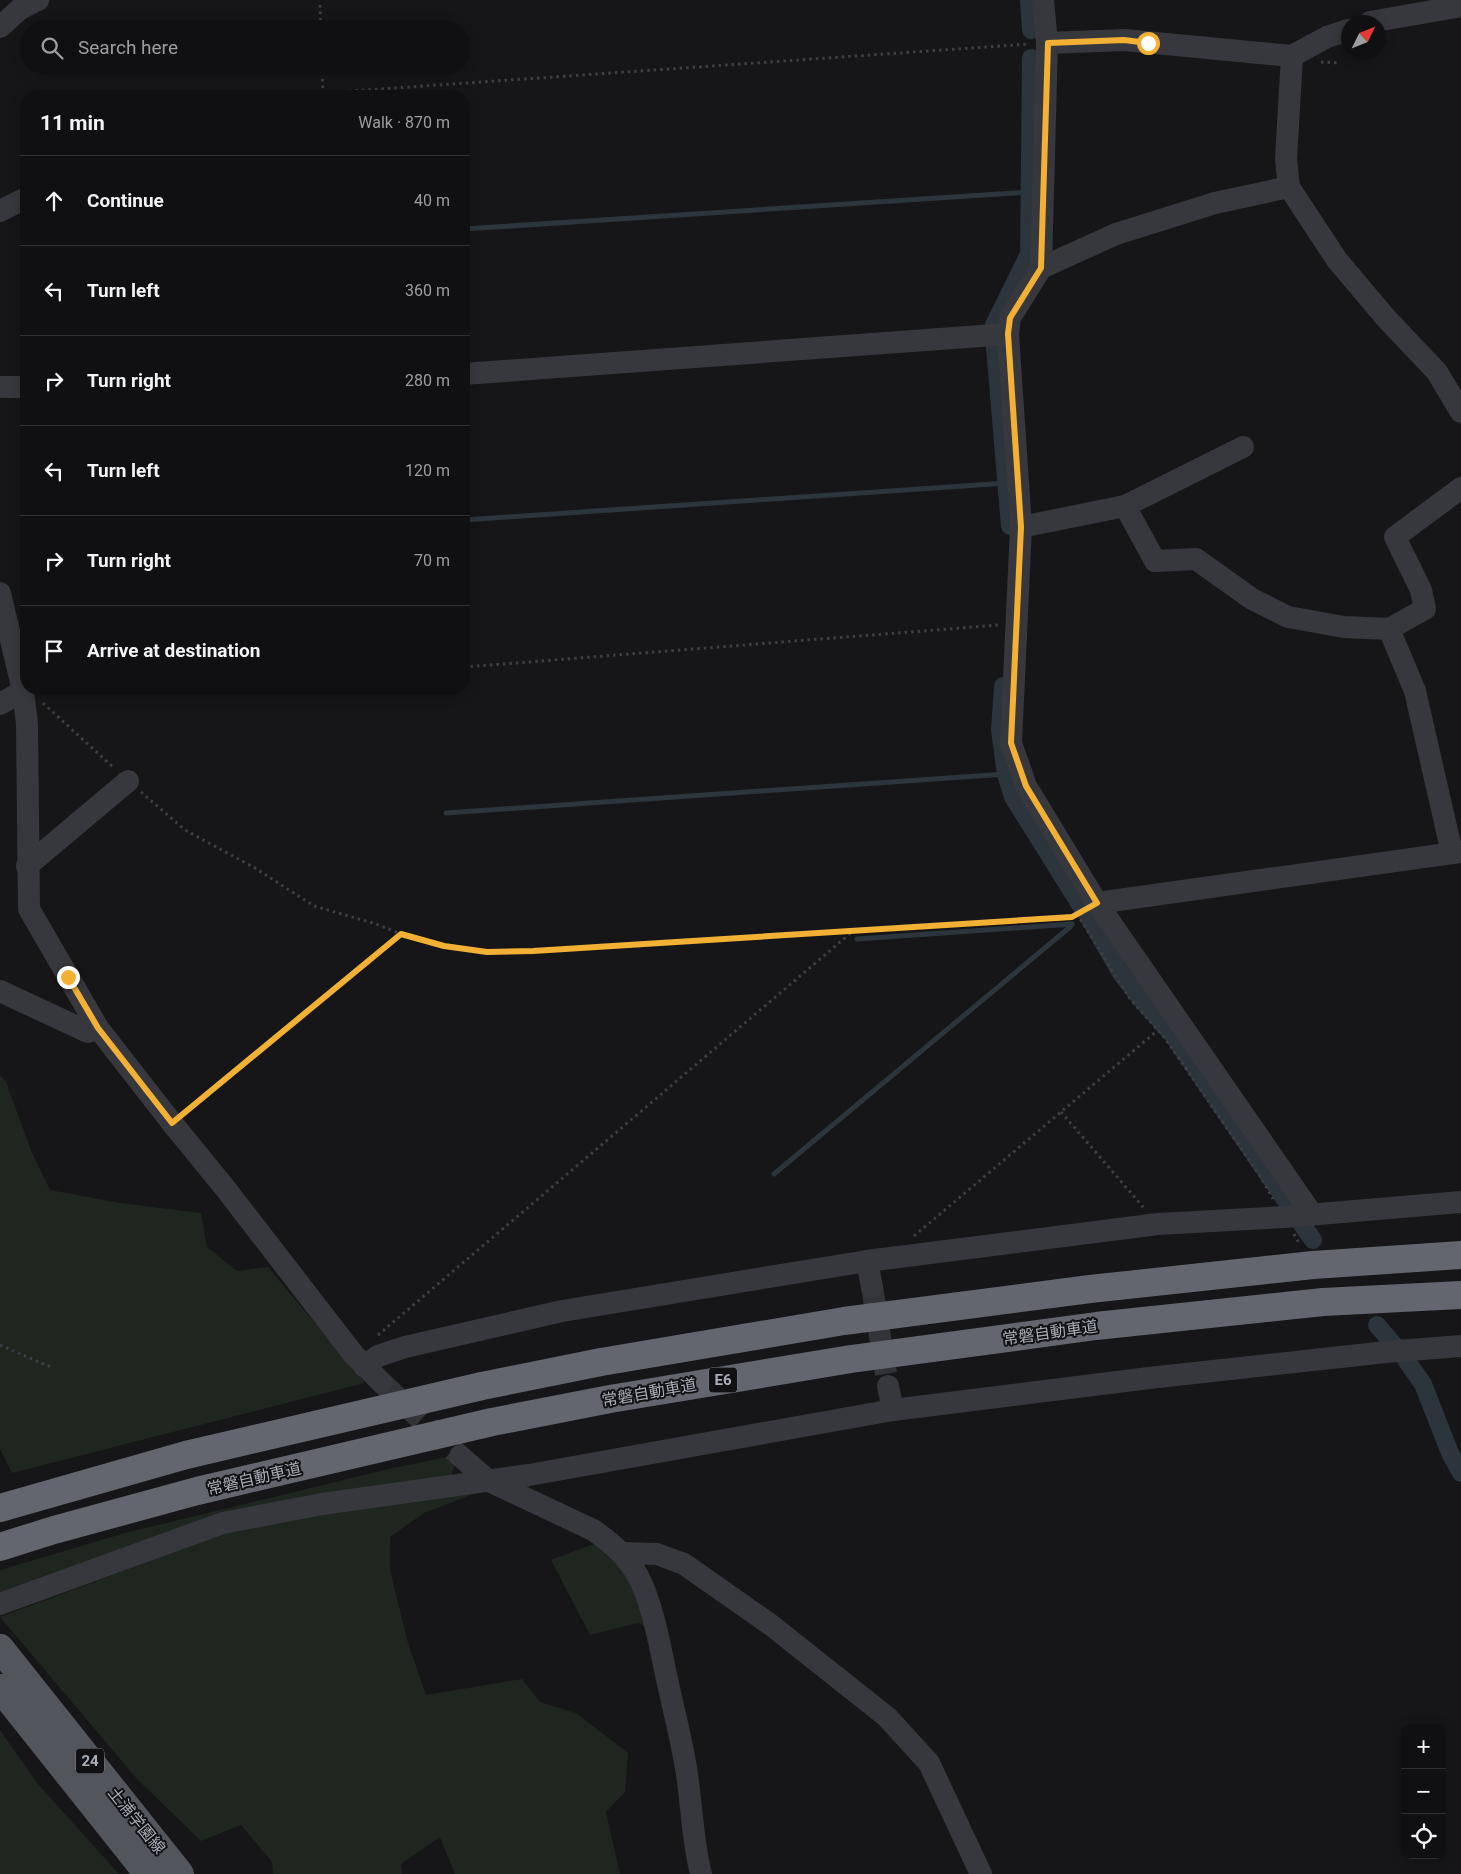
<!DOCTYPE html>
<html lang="en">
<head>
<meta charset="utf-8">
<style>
  :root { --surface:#101012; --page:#19191b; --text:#f1f3f6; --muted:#9c9d9f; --line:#303032 }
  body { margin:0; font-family:Roboto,"Noto Sans JP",sans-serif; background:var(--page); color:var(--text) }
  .controls { position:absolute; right:15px; bottom:15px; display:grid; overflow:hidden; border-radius:10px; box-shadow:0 2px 12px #0003 }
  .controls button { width:45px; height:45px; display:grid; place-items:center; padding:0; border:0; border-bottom:1px solid var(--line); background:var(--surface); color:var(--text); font:25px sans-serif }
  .compass { position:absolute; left:1341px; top:15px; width:45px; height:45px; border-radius:50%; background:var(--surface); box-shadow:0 2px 12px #0003; rotate:47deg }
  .stop { position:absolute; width:15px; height:15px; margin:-11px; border:4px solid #f2b134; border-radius:50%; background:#fff }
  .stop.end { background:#f2b134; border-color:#fff; box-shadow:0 1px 5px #0008 }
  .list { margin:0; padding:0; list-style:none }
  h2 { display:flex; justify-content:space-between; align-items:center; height:65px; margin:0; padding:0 20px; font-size:21px }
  h2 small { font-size:16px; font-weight:400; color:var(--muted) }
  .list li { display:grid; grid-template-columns:32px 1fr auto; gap:15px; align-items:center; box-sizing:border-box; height:90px; padding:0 20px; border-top:1px solid var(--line) }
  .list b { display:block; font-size:19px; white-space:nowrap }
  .list em { font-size:16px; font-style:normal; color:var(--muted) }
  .icon { flex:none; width:28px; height:28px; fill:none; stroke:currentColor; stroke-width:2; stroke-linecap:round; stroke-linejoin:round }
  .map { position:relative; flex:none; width:1461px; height:1874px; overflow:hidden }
  .search { position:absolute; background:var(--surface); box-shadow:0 2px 12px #0003; left:20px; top:20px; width:450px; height:55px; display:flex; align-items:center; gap:12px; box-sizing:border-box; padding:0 18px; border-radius:28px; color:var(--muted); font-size:19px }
  .panel { position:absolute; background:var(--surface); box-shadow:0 2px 12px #0003; left:20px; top:90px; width:450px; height:605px; border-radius:20px }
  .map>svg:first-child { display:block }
  .green { fill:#1e261f }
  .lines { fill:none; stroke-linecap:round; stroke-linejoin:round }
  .stream { stroke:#2c353c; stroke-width:5 }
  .canal { stroke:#2c353c; stroke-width:18 }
  .minor-tunnel { stroke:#333438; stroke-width:22; stroke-dasharray:22 11; stroke-linecap:butt }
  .path { stroke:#3d3f44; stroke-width:3; stroke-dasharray:2.5 4; stroke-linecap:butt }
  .minor { stroke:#37383d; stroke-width:22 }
  .major { stroke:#53555c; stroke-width:28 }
  .highway { stroke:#63666e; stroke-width:28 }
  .route { stroke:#f2b134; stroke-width:6 }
  .labels { text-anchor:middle; stroke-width:4; stroke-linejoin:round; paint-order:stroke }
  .shield { fill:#111113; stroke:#7b7e86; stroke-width:1 }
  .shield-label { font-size:15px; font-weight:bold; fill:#a8adb8 }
  .street-label { font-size:16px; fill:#a8adb8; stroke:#111113 }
</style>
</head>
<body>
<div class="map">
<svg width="1461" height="1874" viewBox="0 0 1461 1874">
  <rect width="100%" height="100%" fill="#161618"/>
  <g class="green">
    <path d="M0 1075 6 1082 32 1153 50 1190 120 1203 201 1213 207 1247 237 1271 268 1267 365 1383 12 1473 0 1449Z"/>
    <path d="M453 1456 456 1462 451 1476 227 1515 0 1597V1570L125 1533 393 1468Z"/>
    <path d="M474 1494 424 1513 390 1537V1570L408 1643 426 1695 522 1679 540 1702 576 1713 628 1753 625 1792 606 1812 620 1874H455L440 1837 401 1864 402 1874H273L272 1862 241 1825 201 1841 137 1779 0 1617 228 1532 384 1502Z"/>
    <path d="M598 1544 625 1572 633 1584 647 1627 638 1623 590 1635 551 1560 591 1545Z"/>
    <path d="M0 1730 37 1783 119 1874H0Z"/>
  </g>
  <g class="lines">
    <g class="stream">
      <path d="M464 229 1030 192"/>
      <path d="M464 520 1007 483"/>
      <path d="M446 813 1006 774"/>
      <path d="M857 939 1072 924"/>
      <path d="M774 1174 1070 927 1072 924"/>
    </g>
    <g class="canal">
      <path d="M1029 0 1031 30"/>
      <path d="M994 325 1029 254 1031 58"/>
      <path d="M995 347 1010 526"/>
      <path d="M1003 686 1000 730 1006 774 1013 797 1081 906"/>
      <path d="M1087 914 1121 973 1141 999 1172 1034 1289 1205"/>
      <path d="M1301 1223 1313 1240"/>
      <path d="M1377 1325 1395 1346"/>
      <path d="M1406 1360 1423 1384 1450 1453 1461 1473"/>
    </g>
    <g class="minor-tunnel">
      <path d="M872 1287 888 1386"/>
      <path d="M381 1382 460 1456"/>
    </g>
    <g class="path">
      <path d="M320 5 321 29"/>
      <path d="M1321 62 1340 63"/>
      <path d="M322 66 323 96"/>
      <path d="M323 93 1029 44"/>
      <path d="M464 667 999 625"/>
      <path d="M43 703 114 768"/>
      <path d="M141 792 185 830 255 868 314 906 376 924 401 934 444 946 487 952 533 951 1072 917 1081 912"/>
      <path d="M1077 914 1130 999 1164 1037 1260 1176 1273 1199"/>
      <path d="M185 1112 401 934"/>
      <path d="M1061 1112 1144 1208"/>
      <path d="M1294 1234 1300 1245"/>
      <path d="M914 1236 1158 1030"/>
      <path d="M378 1335 853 931"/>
      <path d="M0 1345 53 1368"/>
    </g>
    <g class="minor">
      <path d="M1043 0 1047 43 1041 268 1010 318 1008 334 1021 527 1011 743 1026 786 1097 903 1312 1214"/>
      <path d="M1370 22 1461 6"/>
      <path d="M0 27 20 9 38 0"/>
      <path d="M1047 43 1124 40 1292 56 1327 37 1348 30"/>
      <path d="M1292 56 1286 159 1289 187 1337 260 1385 317 1437 372 1461 412"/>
      <path d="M0 211 26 198"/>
      <path d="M1041 268 1116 234 1215 203 1289 187"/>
      <path d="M464 374 1008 334"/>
      <path d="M0 387H26"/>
      <path d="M1125 506 1155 561 1196 559 1252 599 1288 617 1344 627 1389 629 1425 609 1421 590 1395 537 1461 488"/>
      <path d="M1021 527 1125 506 1243 447"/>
      <path d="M0 593 23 691 27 724 29 909 98 1028 172 1123 225 1188 354 1355 381 1382"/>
      <path d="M1389 629 1415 691 1452 853"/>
      <path d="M0 704 23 691"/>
      <path d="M27 866 128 781"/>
      <path d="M1097 903 1461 852"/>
      <path d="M0 991 88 1032 98 1028"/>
      <path d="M867 1261 872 1287"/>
      <path d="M364 1366 378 1356 405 1347 562 1311 867 1261 1158 1224 1284 1217 1461 1202"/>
      <path d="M888 1386 893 1410"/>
      <path d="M460 1456 489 1481 593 1530C611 1542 627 1556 638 1576 651 1601 657 1632 663 1660 670 1696 680 1732 686 1768 692 1804 692 1839 701 1874"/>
      <path d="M622 1553 657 1554 684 1564 771 1625 887 1717 929 1763 981 1874"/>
      <path d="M0 1604 223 1523 322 1504 529 1475 893 1410 1149 1378 1386 1352 1461 1346"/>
    </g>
    <g class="major">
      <path d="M0 1648 180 1874"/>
      <path d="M0 1688 148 1874"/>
    </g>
    <g class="highway">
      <path d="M0 1508 186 1455 482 1386 601 1362 844 1321 1090 1289 1313 1265 1461 1255"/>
      <path d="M0 1547 54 1530 197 1491 492 1422 610 1399 851 1359 1096 1326 1323 1302 1461 1295"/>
    </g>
  </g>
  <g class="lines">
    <path class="route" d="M68 977 98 1028 172 1123 401 934 444 946 487 952 533 951 1072 917 1097 903 1026 786 1011 743 1021 527 1008 334 1010 318 1041 268 1048 43 1124 40 1148 43"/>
  </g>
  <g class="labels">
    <g class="shield">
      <rect x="709" y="1367.5" width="28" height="25" rx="4"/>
      <rect x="76" y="1748.5" width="28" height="25" rx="4"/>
    </g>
    <g class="shield-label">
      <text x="723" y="1385">E6</text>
      <text x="90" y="1766">24</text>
    </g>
    <g class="street-label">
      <text transform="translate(1050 1332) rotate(-8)" y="6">常磐自動車道</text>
      <text transform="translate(649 1392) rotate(-10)" y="6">常磐自動車道</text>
      <text transform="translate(254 1478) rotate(-13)" y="6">常磐自動車道</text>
      <text transform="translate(137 1820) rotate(51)" y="6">土浦学園線</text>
    </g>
  </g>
</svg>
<div class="controls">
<button>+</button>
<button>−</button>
<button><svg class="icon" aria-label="locate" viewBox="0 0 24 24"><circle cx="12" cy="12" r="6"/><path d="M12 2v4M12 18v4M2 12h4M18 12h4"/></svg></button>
</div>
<svg class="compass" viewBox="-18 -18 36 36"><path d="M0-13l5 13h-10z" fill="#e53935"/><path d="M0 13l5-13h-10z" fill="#9c9d9f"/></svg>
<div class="stop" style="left:1148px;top:43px"></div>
<div class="stop end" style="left:68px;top:977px"></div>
<div class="search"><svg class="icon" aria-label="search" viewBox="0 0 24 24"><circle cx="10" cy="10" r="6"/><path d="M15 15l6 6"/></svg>Search here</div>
<section class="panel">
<h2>11 min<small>Walk · 870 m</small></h2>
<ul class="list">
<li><svg class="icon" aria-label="ahead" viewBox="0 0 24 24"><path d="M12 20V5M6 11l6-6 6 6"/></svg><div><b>Continue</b></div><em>40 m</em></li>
<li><svg class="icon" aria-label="left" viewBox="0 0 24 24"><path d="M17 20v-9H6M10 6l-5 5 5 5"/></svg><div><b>Turn left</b></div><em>360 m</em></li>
<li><svg class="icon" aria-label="right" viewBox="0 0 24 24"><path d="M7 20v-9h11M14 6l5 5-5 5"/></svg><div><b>Turn right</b></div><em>280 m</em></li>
<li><svg class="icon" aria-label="left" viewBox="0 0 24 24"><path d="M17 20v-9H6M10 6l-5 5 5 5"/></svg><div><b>Turn left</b></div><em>120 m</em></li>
<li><svg class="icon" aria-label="right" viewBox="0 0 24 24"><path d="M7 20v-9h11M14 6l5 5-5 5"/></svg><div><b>Turn right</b></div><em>70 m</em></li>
<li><svg class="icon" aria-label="arrive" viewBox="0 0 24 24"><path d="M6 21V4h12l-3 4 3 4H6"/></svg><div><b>Arrive at destination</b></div></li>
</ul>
</section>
</div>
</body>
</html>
